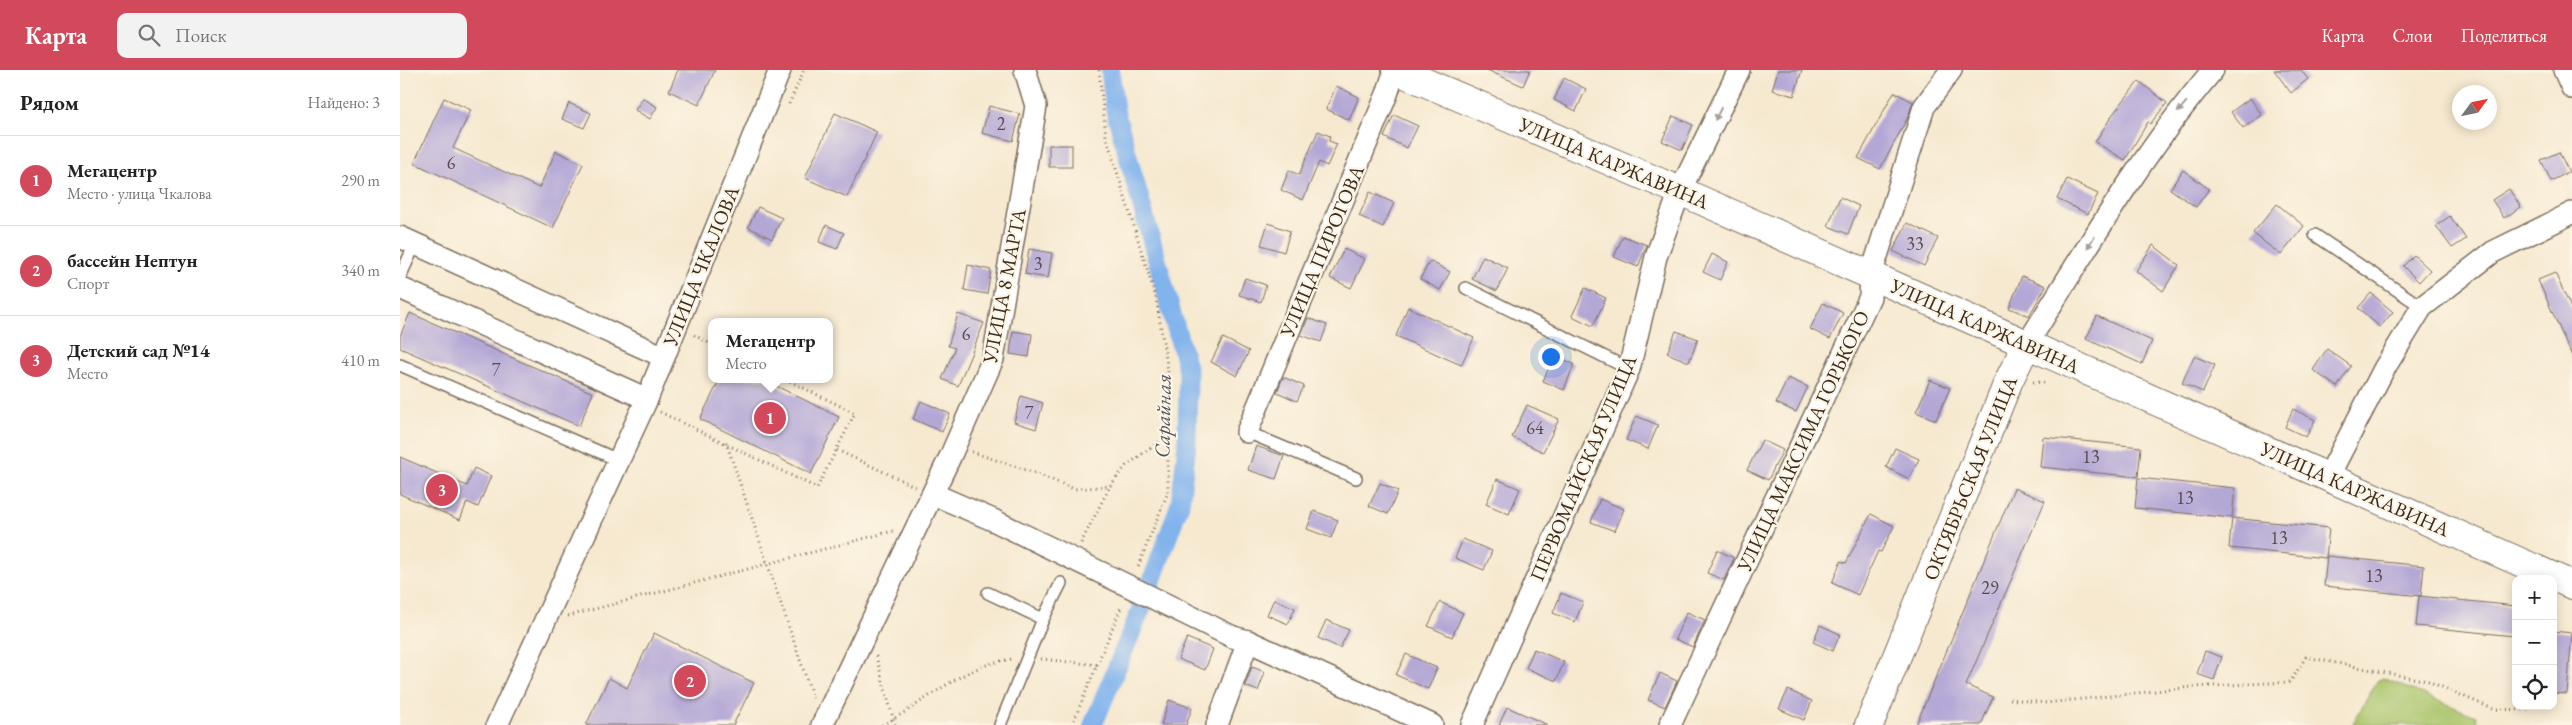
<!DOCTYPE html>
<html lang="ru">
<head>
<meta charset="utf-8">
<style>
  :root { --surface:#fff; --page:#f2f2f2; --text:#222; --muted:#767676; --line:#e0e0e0; --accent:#d1495b }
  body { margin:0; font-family:"EB Garamond",serif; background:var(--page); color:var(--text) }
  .controls { position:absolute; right:15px; bottom:15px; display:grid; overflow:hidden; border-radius:10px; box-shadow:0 2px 12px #0003 }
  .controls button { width:45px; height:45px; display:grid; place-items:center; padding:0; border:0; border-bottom:1px solid var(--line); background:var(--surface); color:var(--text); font:25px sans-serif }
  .compass { position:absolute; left:2052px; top:15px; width:45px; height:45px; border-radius:50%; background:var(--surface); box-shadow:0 2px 12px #0003; rotate:57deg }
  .you { position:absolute; left:1150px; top:286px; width:18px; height:18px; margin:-12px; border:4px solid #fff; border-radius:50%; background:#1a73e8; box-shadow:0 0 0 8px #1a73e833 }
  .badge { display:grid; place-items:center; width:32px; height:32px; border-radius:50%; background:var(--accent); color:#fff; font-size:16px; font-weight:700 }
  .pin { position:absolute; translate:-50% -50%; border:2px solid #fff; box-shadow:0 1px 5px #0006 }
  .popup { position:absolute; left:308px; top:248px; width:125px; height:65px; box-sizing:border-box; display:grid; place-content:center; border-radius:10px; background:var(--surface); filter:drop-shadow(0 1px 4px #0005); font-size:16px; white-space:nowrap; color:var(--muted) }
  .popup b { font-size:19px; color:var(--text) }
  .popup::after { content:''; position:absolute; left:50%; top:100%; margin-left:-10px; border:10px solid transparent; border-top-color:var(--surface) }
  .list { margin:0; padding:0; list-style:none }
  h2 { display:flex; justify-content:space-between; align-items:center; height:65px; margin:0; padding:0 20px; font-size:21px }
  h2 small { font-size:16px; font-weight:400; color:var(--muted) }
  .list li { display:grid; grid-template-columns:32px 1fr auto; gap:15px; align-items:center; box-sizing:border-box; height:90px; padding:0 20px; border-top:1px solid var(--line) }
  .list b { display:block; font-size:19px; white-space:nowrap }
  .list p { margin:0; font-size:16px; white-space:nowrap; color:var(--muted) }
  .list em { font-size:16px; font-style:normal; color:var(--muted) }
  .icon { flex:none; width:28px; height:28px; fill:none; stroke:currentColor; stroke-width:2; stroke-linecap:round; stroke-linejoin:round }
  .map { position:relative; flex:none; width:2172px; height:655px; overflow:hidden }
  header { display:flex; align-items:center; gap:30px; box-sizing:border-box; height:70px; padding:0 25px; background:var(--accent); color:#fff }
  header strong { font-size:24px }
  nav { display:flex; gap:28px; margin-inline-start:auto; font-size:18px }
  .search { width:350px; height:45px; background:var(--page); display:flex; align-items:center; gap:12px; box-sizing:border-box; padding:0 18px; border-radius:10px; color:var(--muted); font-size:19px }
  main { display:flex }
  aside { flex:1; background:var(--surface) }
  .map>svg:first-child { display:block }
  .green { fill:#a9c56b; stroke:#727844 }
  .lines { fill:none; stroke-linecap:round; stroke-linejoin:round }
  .canal { stroke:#81b3ed; stroke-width:19 }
  .building { fill:#b3a7d6 }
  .lane-casing { stroke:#7c6d5c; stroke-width:14 }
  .street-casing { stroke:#7c6d5c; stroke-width:24 }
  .secondary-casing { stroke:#7c6d5c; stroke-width:30 }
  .path { stroke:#7c6d5c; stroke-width:3; stroke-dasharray:1 4; stroke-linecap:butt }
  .lane { stroke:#fff; stroke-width:11 }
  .street { stroke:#fff; stroke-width:21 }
  .secondary { stroke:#fff; stroke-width:28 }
  .street-bridge-casing { stroke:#7c6d5c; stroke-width:24; stroke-linecap:butt }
  .street-bridge { stroke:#fff; stroke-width:21 }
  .oneway { fill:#a79f9a }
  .labels { text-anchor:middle; stroke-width:4.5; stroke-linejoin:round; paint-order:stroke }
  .number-label { font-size:18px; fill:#59494c }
  .street-label { font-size:20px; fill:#3b2a1e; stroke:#fcf5e5 }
  .water-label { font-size:21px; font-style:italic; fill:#50535c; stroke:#fcf5e5 }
</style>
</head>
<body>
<header>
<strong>Карта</strong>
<div class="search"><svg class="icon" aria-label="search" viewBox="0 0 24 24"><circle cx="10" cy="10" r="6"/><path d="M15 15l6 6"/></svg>Поиск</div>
<nav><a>Карта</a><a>Слои</a><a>Поделиться</a></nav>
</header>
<main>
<aside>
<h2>Рядом<small>Найдено: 3</small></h2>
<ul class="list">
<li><span class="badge">1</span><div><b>Мегацентр</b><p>Место · улица Чкалова</p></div><em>290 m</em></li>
<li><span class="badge">2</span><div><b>бассейн Нептун</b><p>Спорт</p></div><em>340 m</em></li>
<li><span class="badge">3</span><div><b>Детский сад №14</b><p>Место</p></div><em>410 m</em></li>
</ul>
</aside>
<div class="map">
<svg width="2172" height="655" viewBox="0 0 2172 655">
  <rect width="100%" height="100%" fill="#fcf5e5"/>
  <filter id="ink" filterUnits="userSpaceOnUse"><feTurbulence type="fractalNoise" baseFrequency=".02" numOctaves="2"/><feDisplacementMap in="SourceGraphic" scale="10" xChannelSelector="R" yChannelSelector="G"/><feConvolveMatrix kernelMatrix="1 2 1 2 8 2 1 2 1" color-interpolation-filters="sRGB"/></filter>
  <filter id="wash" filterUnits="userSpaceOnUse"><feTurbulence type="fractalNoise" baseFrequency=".0096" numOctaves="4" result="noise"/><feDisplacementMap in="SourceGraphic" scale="20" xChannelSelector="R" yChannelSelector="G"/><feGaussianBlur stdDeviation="1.12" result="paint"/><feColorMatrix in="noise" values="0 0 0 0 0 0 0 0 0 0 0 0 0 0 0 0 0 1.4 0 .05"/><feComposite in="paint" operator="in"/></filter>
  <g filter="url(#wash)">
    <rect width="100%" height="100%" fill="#f6e9d0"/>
    <path class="green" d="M1983 608 2076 646 2077 650 2074 655H1952L1977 611Z"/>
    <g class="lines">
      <path class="canal" d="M693 655 746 527 780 434 787 374 788 301 715 40 710 0"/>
    </g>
    <g id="blocks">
      <g class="building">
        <path d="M278 0H315L299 35 269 21Z"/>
        <path d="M1087 0H1130L1123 16Z"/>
        <path d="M1378 0H1402L1394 26 1372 20Z"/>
        <path d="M1874 0H1901L1908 9 1891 23Z"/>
        <path d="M1164 8 1186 19 1176 41 1154 30Z"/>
        <path d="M1739 11 1767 33 1750 54 1748 52 1725 90 1695 72 1713 44Z"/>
        <path d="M936 16 959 27 949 50 926 39Z"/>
        <path d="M1494 22 1513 32 1508 47 1480 99 1458 88Z"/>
        <path d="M44 28 71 40 53 78 139 118 156 81 183 94 153 158 14 93Z"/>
        <path d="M243 28 257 37 250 49 235 40Z"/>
        <path d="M1850 28 1862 45 1843 58 1831 42Z"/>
        <path d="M169 33 191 43 184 58 162 49Z"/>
        <path d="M589 36 620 44 613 71 582 63Z"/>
        <path d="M435 43 477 62 447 127 405 108Z"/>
        <path d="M994 45 1018 56 1007 78 984 67Z"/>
        <path d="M1273 46 1293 55 1282 80 1262 71Z"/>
        <path d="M918 61 930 66 929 71 937 74 927 96 919 92 903 130 881 120 889 100 899 105Z"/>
        <rect x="649" y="75" width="23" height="22"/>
        <path d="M2159 82 2169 102 2151 111 2141 90Z"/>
        <path d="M1783 100 1809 119 1796 137 1770 119Z"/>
        <path d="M1667 109 1698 124 1688 144 1657 129Z"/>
        <path d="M2109 119 2121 137 2104 148 2092 130Z"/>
        <path d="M970 122 994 133 983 157 959 146Z"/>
        <path d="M1440 127 1459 136 1448 164 1428 156Z"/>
        <path d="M1877 134 1904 156 1881 185 1853 163Z"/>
        <path d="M358 137 382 148 372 169 348 157Z"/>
        <path d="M2050 146 2066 169 2052 178 2036 156Z"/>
        <path d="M868 153 890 161 884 182 861 175Z"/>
        <path d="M1507 153 1538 168 1524 196 1493 181Z"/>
        <path d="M426 155 444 163 437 179 419 172Z"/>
        <path d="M1223 166 1247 175 1238 197 1214 187Z"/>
        <path d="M1753 175 1779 195 1763 221 1736 201Z"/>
        <path d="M629 179 652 183 648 208 625 204Z"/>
        <path d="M944 179 965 189 951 218 930 208Z"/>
        <path d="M1312 184 1328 192 1320 210 1303 202Z"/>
        <path d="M2014 185 2030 200 2019 212 2003 196Z"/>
        <path d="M1083 186 1108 198 1097 221 1072 209Z"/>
        <path d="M1030 191 1050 202 1040 220 1020 209Z"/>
        <path d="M568 195 591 200 587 224 564 220Z"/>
        <path d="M2155 203 2172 240V286L2138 210Z"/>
        <path d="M1622 206 1646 216 1629 246 1609 238Z"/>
        <path d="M845 208 866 215 861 232 839 225Z"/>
        <path d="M1185 218 1206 228 1193 256 1172 246Z"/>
        <path d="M1971 223 1993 242 1980 257 1958 238Z"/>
        <path d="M1423 233 1443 243 1430 269 1410 259Z"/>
        <path d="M1008 237 1074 268 1061 295 996 266Z"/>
        <path d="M10 243 193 323 179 356 0 278V266Z"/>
        <path d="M558 244 584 253 558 316 542 309 555 278 548 276Z"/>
        <path d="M1697 246 1752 271 1742 294 1686 269Z"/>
        <path d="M908 248 927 255 921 272 901 265Z"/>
        <path d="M613 261 632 264 629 287 610 284Z"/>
        <path d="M1276 261 1298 269 1289 292 1267 283Z"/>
        <path d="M823 268 849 281 837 306 811 292Z"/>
        <path d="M1927 279 1951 296 1937 317 1913 300Z"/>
        <path d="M1154 286 1174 294 1164 320 1143 311Z"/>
        <path d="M1794 286 1815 295 1803 322 1782 313Z"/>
        <path d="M883 307 904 316 897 331 877 322Z"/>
        <path d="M1388 308 1408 317 1396 342 1376 333Z"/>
        <path d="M320 309H362L439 347 411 404 300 349Z"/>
        <path d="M1530 310 1550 318 1536 350 1516 342Z"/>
        <path d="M621 326 643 333 636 359 614 352Z"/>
        <path d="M521 331 550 344 542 362 513 349Z"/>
        <path d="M1127 335 1159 349 1143 382 1112 367Z"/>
        <path d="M1893 339 1915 350 1906 367 1885 357Z"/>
        <path d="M1236 346 1258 355 1248 379 1226 370Z"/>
        <path d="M1643 367 1741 377 1738 407 1640 397Z"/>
        <path d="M1362 370 1383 380 1368 410 1347 400Z"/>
        <path d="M856 376 884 386 876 409 848 400Z"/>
        <path d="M1495 378 1519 389 1509 409 1486 397Z"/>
        <path d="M0 387 67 416 74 398 91 406 78 437 67 432 60 450 0 424Z"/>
        <path d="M1738 408 1835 418 1832 448 1735 438Z"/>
        <path d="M1097 409 1120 419 1109 444 1086 434Z"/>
        <path d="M980 413 998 421 988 444 969 436Z"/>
        <path d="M1614 418 1645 431 1566 615 1593 627 1581 655H1516Z"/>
        <path d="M1200 429 1224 439 1215 461 1191 452Z"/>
        <path d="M914 441 938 450 931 468 907 459Z"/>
        <path d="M1471 444 1494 456 1481 482 1478 481 1458 525 1432 513 1441 491 1446 493Z"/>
        <path d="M1832 448 1929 458 1926 488 1829 478Z"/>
        <path d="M1063 469 1092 481 1084 500 1055 488Z"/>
        <path d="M1317 480 1334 488 1324 510 1307 503Z"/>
        <path d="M1927 486 2024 496 2021 526 1924 516Z"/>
        <path d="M1161 523 1183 532 1175 552 1153 543Z"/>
        <path d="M2019 526 2116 536 2114 566 2016 556Z"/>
        <path d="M874 529 895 538 888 554 867 545Z"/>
        <path d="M1040 532 1063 543 1052 567 1028 556Z"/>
        <path d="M1287 542 1305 550 1293 577 1275 569Z"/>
        <path d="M926 550 949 560 940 578 918 568Z"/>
        <path d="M1420 555 1440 564 1433 581 1413 572Z"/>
        <path d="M2153 561 2172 563 2167 624 2153 623Z"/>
        <path d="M254 563 354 613 333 655H186L209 608 227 618Z"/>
        <path d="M787 568 813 579 805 600 778 589Z"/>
        <path d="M1134 579 1164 592 1156 611 1126 598Z"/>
        <path d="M1805 581 1822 587 1814 610 1797 604Z"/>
        <path d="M1006 584 1037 598 1028 619 996 605Z"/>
        <path d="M852 597 865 602 858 621 845 616Z"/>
        <path d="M1260 603 1277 611 1265 637 1248 630Z"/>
        <path d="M1388 620 1412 631 1404 650 1379 639Z"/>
        <path d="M769 630 792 638 786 655H761Z"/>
        <path d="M1107 637 1148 655H1099Z"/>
      </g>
    </g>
  </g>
  <g filter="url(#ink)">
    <use href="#blocks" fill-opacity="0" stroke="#7c6d5c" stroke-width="1"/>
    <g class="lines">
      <defs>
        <g id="lane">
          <path d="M1915 165 2022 237"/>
          <path d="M0 207 15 174"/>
          <path d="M1066 218 1229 299"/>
          <path d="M0 295 218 390"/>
          <path d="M847 362 956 408"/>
          <path d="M588 523 643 549"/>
          <path d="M600 655 643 549 661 513"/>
        </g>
        <g id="street">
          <path d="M2164 0 2172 18"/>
          <path d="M0 167 264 287"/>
          <path d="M0 218 247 329"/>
          <path d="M1627 274C1686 180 1741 85 1813 0"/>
          <path d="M847 362 987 24 995 0"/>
          <path d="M1928 407 1984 299 2022 237 2093 182 2172 143"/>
          <path d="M533 424 593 450"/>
          <path d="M833 567 848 571 1032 655"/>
          <path d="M97 655 247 329 380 0"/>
          <path d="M422 655 550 387 593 289 636 36 625 0"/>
          <path d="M817 655 848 571"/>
          <path d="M1072 655 1229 299 1256 187 1280 121 1339 0"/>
          <path d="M1270 655 1470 227 1471 205 1524 37 1551 0"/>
        </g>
        <g id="secondary">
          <path d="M996 0 1280 121 2172 515"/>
          <path d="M1469 655 1609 310 1627 274"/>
        </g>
      </defs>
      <use href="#lane" class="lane-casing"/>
      <use href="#street" class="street-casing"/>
      <use href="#secondary" class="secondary-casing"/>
      <g class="path">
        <path d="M699 0 706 66 756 228 772 326 768 366V422L737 499"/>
        <path d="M389 34 404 0"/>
        <path d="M294 265 311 274"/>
        <path d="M1633 312 1645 313"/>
        <path d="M260 342 417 418 455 343 385 309"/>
        <path d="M326 372 413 628"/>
        <path d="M437 380 516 417"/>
        <path d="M572 382 635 403 674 419 710 416 726 396 767 366"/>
        <path d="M681 473 710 416"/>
        <path d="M168 546 493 461"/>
        <path d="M476 586 495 655"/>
        <path d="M641 589 698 595"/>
        <path d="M1610 629 1646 633 1792 617 1890 612 1906 587 2028 611 2093 639 2130 640"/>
        <path d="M482 655C526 633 562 595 612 589"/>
        <path d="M672 655 722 535"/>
      </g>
      <use href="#lane" class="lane"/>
      <use href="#street" class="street"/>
      <use href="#secondary" class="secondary"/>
      <defs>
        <path id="street-bridge" d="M593 450 833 567"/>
      </defs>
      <use href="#street-bridge" class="street-bridge-casing"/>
      <use href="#street-bridge" class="street-bridge"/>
    </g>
    <defs><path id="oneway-solid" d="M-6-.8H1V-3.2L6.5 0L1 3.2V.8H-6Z" transform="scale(1.25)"/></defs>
    <g class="oneway">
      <use href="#oneway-solid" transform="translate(1782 37) rotate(130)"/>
      <use href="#oneway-solid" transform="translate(1318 44) rotate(116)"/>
      <use href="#oneway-solid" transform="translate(1691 172) rotate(122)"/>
    </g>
  </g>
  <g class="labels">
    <g class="number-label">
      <text x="601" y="60">2</text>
      <text x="51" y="99">6</text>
      <text x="1515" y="180">33</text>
      <text x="638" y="200">3</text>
      <text x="566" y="270">6</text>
      <text x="96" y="306">7</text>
      <text x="629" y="349">7</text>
      <text x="1135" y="364">64</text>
      <text x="1691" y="393">13</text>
      <text x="1785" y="434">13</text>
      <text x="1879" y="474">13</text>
      <text x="1974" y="512">13</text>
      <text x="1590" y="524">29</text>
    </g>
    <g class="street-label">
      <text transform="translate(1214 93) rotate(23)" y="7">УЛИЦА КАРЖАВИНА</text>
      <text transform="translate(922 181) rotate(-67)" y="7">УЛИЦА ПИРОГОВА</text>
      <text transform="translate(301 196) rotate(-68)" y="7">УЛИЦА ЧКАЛОВА</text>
      <text transform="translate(604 216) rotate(-79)" y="7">УЛИЦА 8 МАРТА</text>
      <text transform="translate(1585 256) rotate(24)" y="7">УЛИЦА КАРЖАВИНА</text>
      <text transform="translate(1403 371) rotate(-65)" y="7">УЛИЦА МАКСИМА ГОРЬКОГО</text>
      <text transform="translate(1183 398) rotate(-67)" y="7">ПЕРВОМАЙСКАЯ УЛИЦА</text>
      <text transform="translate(1570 408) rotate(-68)" y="7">ОКТЯБРЬСКАЯ УЛИЦА</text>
      <text transform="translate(1955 419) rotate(24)" y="7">УЛИЦА КАРЖАВИНА</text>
    </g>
    <g class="water-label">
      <text transform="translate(763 346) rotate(-89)" y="7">Сарайная</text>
    </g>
  </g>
</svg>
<div class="controls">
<button>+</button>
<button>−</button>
<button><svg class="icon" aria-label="locate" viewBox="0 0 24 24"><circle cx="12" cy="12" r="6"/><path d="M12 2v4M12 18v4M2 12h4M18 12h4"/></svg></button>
</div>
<svg class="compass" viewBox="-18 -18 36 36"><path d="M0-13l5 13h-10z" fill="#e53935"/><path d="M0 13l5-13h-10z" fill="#767676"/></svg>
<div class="you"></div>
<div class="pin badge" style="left:370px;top:348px">1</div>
<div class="popup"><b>Мегацентр</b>Место</div>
<div class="pin badge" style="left:290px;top:611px">2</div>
<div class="pin badge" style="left:42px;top:420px">3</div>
</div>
</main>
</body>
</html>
